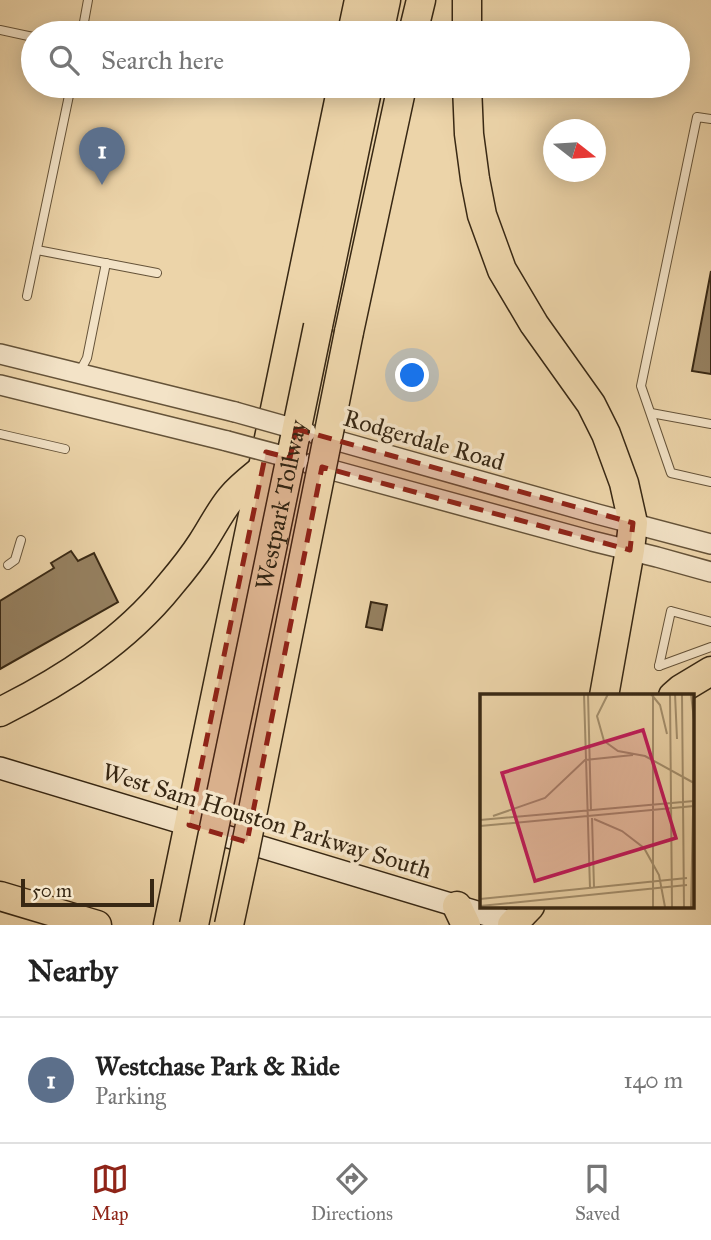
<!DOCTYPE html>
<html lang="en">
<head>
<meta charset="utf-8">
<style>
  :root { --surface:#fff; --page:#f2f2f2; --text:#222; --muted:#767676; --line:#e0e0e0; --accent:#8f2418 }
  body { margin:0; font-family:"IM FELL Great Primer",serif; background:var(--page); color:var(--text) }
  .compass { position:absolute; left:543px; top:119px; width:63px; height:63px; border-radius:50%; background:var(--surface); box-shadow:0 4px 18px #0003; rotate:107deg }
  .scale { position:absolute; left:21px; bottom:18px; width:133px; box-sizing:border-box; padding-left:7px; border:4px solid #382814; border-top:0; font-size:19px; line-height:24px; white-space:nowrap; color:#382814; -webkit-text-stroke:5px #f3e3c7; paint-order:stroke }
  .you { position:absolute; left:413px; top:376px; width:24px; height:24px; margin:-18px; border:5px solid #fff; border-radius:50%; background:#1a73e8; box-shadow:0 0 0 10px #1a73e833 }
  .badge { display:grid; place-items:center; width:46px; height:46px; border-radius:50%; background:var(--accent); color:#fff; font-size:23px; font-weight:700 }
  .pin { position:absolute; translate:-50% -58px; filter:drop-shadow(0 2px 4px #0008) }
  .pin::after { content:''; position:absolute; top:37px; width:24px; height:21px; background:inherit; clip-path:polygon(0 0,100% 0,50% 100%) }
  .list { margin:0; padding:0; list-style:none }
  h2 { display:flex; justify-content:space-between; align-items:center; height:91px; margin:0; padding:0 28px; font-size:30px }
  h2 small { font-size:23px; font-weight:400; color:var(--muted) }
  .list li { display:grid; grid-template-columns:46px 1fr auto; gap:21px; align-items:center; box-sizing:border-box; height:126px; padding:0 28px; border-top:2px solid var(--line) }
  .list b { display:block; font-size:26px; white-space:nowrap }
  .list p { margin:0; font-size:23px; white-space:nowrap; color:var(--muted) }
  .list em { font-size:23px; font-style:normal; color:var(--muted) }
  .icon { flex:none; width:38px; height:38px; fill:none; stroke:currentColor; stroke-width:2; stroke-linecap:round; stroke-linejoin:round }
  .map { position:relative; flex:none; width:711px; height:925px; overflow:hidden }
  .search { position:absolute; background:var(--surface); box-shadow:0 4px 18px #0003; left:21px; right:21px; top:21px; height:77px; display:flex; align-items:center; gap:18px; box-sizing:border-box; padding:0 24px; border-radius:38px; color:var(--muted); font-size:26px }
  .sheet { height:217px; background:var(--surface) }
  nav { display:flex; justify-content:space-around; align-items:center; box-sizing:border-box; height:98px; border-top:2px solid var(--line); background:var(--surface); font-size:19px; color:var(--muted) }
  nav a { display:grid; justify-items:center; gap:4px }
  nav .on { color:var(--accent) }
  .map>svg:first-child { display:block }
  .building { fill:#968161; stroke:#382814; stroke-width:2 }
  .lines { fill:none; stroke-linecap:round; stroke-linejoin:round }
  .service-casing { stroke:#655339; stroke-width:10 }
  .tertiary-casing { stroke:#655339; stroke-width:22 }
  .secondary-casing { stroke:#382814; stroke-width:24 }
  .motorway-casing { stroke:#382814; stroke-width:31 }
  .service { stroke:#f3e3c7; stroke-width:8 }
  .tertiary { stroke:#f3e3c7; stroke-width:19 }
  .secondary { stroke:#f3e3c7; stroke-width:21 }
  .motorway { stroke:#ecd4a9; stroke-width:28 }
  .tertiary-bridge-casing { stroke:#655339; stroke-width:22; stroke-linecap:butt }
  .motorway-bridge-casing { stroke:#382814; stroke-width:31; stroke-linecap:butt }
  .tertiary-bridge { stroke:#f3e3c7; stroke-width:19 }
  .motorway-bridge { stroke:#ecd4a9; stroke-width:28 }
  .marked { fill:#8f2418; fill-opacity:0.2; stroke:#8f2418; stroke-width:5; stroke-dasharray:14 9; stroke-linejoin:round }
  .labels { text-anchor:middle; stroke-width:7; stroke-linejoin:round; paint-order:stroke }
  .street-label { font-size:24px; fill:#382814; stroke:#f3e3c7 }
  .inset-road { fill:none; stroke:#a48f6d; stroke-width:2 }
  .view { fill:#c2185b; fill-opacity:0.15; stroke:#c2185b; stroke-width:3.5 }
  .inset-edge { fill:none; stroke:#382814; stroke-width:3.5 }
</style>
</head>
<body>
<div class="map">
<svg width="711" height="925" viewBox="0 0 711 925">
  <rect width="100%" height="100%" fill="#ecd4a9"/>
  <filter id="stains"><feTurbulence type="fractalNoise" baseFrequency=".00286" numOctaves="4"/><feColorMatrix values="0 0 0 0 .2 0 0 0 0 .09 0 0 0 0 .02 0 0 0 .5 -.17"/></filter>
  <radialGradient id="worn" r=".72"><stop offset=".6" stop-color="#630" stop-opacity="0"/><stop offset="1" stop-color="#630" stop-opacity=".3"/></radialGradient>
  <g class="building">
    <path d="M711 271V374L692 371Z"/>
    <path d="M71 551 78 561 94 553 118 602 0 669V601L54 568 51 563Z"/>
    <path d="M371 602 387 605 382 630 366 627Z"/>
  </g>
  <g class="lines">
    <defs>
      <g id="service">
        <path d="M0 30 33 37"/>
        <path d="M82 33 88 0"/>
        <path d="M711 119 697 117 641 386 671 473 711 482"/>
        <path d="M37 250 157 273"/>
        <path d="M27 296 71 86"/>
        <path d="M79 373 87 358 106 263"/>
        <path d="M651 413 711 424"/>
        <path d="M0 434 65 449"/>
        <path d="M8 565 15 560 21 540"/>
        <path d="M659 666 671 611 711 622"/>
        <path d="M659 666 711 647"/>
      </g>
      <g id="tertiary">
        <path d="M0 354 235 412"/>
        <path d="M0 385 227 441"/>
        <path d="M317 435 597 514 711 544"/>
        <path d="M310 464 592 541 657 557 711 572"/>
      </g>
      <path id="secondary" d="M0 768 520 925"/>
      <g id="motorway">
        <path d="M352 33 359 0"/>
        <path d="M379 33 386 0"/>
        <path d="M413 33 421 0"/>
        <path d="M467 33V0"/>
        <path d="M467 86 469 134 475 179 482 215 502 270 534 324 591 404 606 434 624 483 633 523 630 550 604 696"/>
        <path d="M318 326 368 86"/>
        <path d="M349 332 402 86"/>
        <path d="M673 696 681 689 711 671"/>
        <path d="M0 712C64 680 125 641 170 585 181 572 193 557 202 543 212 528 220 511 231 498 240 487 252 478 263 469"/>
        <path d="M0 896 97 925"/>
        <path d="M457 906 466 925"/>
        <path d="M168 925 342 86"/>
        <path d="M512 925 530 906"/>
      </g>
    </defs>
    <use href="#service" class="service-casing"/>
    <use href="#tertiary" class="tertiary-casing"/>
    <use href="#secondary" class="secondary-casing"/>
    <use href="#motorway" class="motorway-casing"/>
    <use href="#service" class="service"/>
    <use href="#tertiary" class="tertiary"/>
    <use href="#secondary" class="secondary"/>
    <use href="#motorway" class="motorway"/>
    <defs>
      <g id="tertiary-bridge">
        <path d="M235 412 306 432"/>
        <path d="M227 441 298 460"/>
      </g>
      <g id="motorway-bridge">
        <path id="s1" d="M194 925 318 326"/>
        <path d="M229 925 244 855 349 332"/>
      </g>
    </defs>
    <use href="#tertiary-bridge" class="tertiary-bridge-casing"/>
    <use href="#motorway-bridge" class="motorway-bridge-casing"/>
    <use href="#tertiary-bridge" class="tertiary-bridge"/>
    <use href="#motorway-bridge" class="motorway-bridge"/>
  </g>
  <path class="marked" d="M296 429 633 523 630 550 322 467 247 842 189 825 266 452 290 458Z"/>
  <g class="labels">
    <g class="street-label">
      <text transform="translate(424 440) rotate(16)" y="8">Rodgerdale Road</text>
      <text dy="8" stroke="none"><textPath href="#s1" startOffset="429">Westpark Tollway</textPath></text>
      <text transform="translate(267 821) rotate(17)" y="8">West Sam Houston Parkway South</text>
    </g>
  </g>
  <g transform="translate(480 694)">
    <rect width="214" height="214" fill="#ecd4a9"/>
    <path class="inset-road" d="M104 0 110 194M108 0 111 117M128 0 117 22 124 47 138 57 165 62 214 89M171 0 180 11 187 40M190 0 192 213M195 0 197 45M202 0 204 213M211 0 214 26M13 122 65 104 105 66 153 61M112 124 114 193M114 125 142 137 164 154 179 181 185 213M0 126 214 107M0 132 214 112M0 205 207 184M0 212 207 191M173 213V0M211 213 214 72"/>
    <path class="view" d="M163 36 196 144 55 187 22 79Z"/>
    <rect width="214" height="214" class="inset-edge"/>
  </g>
  <rect width="100%" height="100%" filter="url(#stains)"/>
  <rect width="100%" height="100%" fill="url(#worn)"/>
</svg>
<svg class="compass" viewBox="-18 -18 36 36"><path d="M0-13l5 13h-10z" fill="#e53935"/><path d="M0 13l5-13h-10z" fill="#767676"/></svg>
<div class="scale">50 m</div>
<div class="you"></div>
<div class="pin badge" style="left:102px;top:185px;background:#5c6f8a">1</div>
<div class="search"><svg class="icon" aria-label="search" viewBox="0 0 24 24"><circle cx="10" cy="10" r="6"/><path d="M15 15l6 6"/></svg>Search here</div>
</div>
<section class="sheet">
<h2>Nearby<small></small></h2>
<ul class="list">
<li><span class="badge" style="background:#5c6f8a">1</span><div><b>Westchase Park &amp; Ride</b><p>Parking</p></div><em>140 m</em></li>
</ul>
</section>
<nav>
<a class="on"><svg class="icon" aria-label="map" viewBox="0 0 24 24"><path d="M3 6l6-2 6 2 6-2v14l-6 2-6-2-6 2zM9 4v14M15 6v14"/></svg>Map</a>
<a><svg class="icon" aria-label="directions" viewBox="0 0 24 24"><path d="M12 3l9 9-9 9-9-9zM9 14v-3h6M13 9l2 2-2 2"/></svg>Directions</a>
<a><svg class="icon" aria-label="saved" viewBox="0 0 24 24"><path d="M7 4h10v16l-5-4-5 4z"/></svg>Saved</a>
</nav>
</body>
</html>
